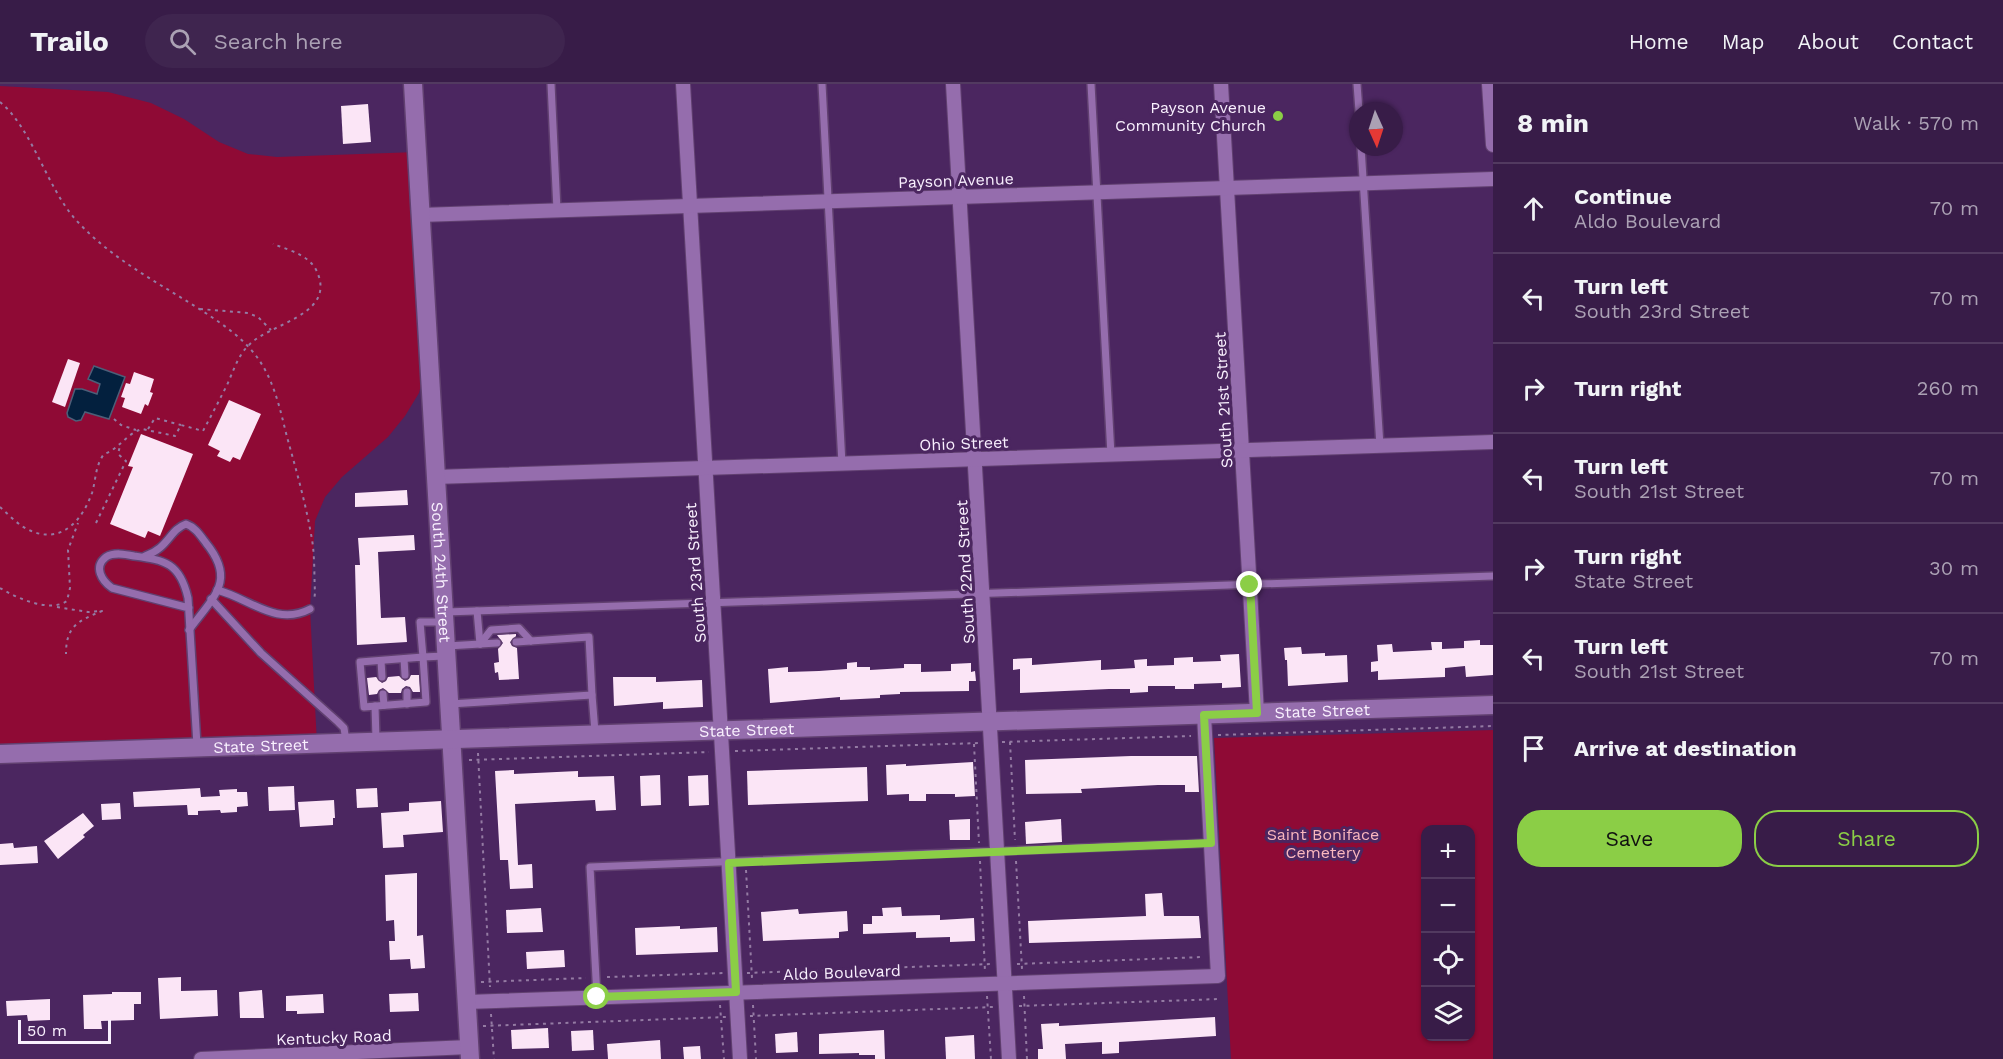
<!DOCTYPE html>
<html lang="en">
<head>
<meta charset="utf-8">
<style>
  :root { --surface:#381c48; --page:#3f254f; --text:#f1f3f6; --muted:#aba1b4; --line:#523a60; --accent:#8bce46 }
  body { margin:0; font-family:"Work Sans",sans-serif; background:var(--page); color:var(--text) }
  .controls { position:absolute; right:18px; bottom:18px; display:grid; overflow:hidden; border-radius:12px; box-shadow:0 2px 4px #0004 }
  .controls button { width:54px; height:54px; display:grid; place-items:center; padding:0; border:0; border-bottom:2px solid var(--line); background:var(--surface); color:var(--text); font:30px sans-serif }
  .compass { position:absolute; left:1349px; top:18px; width:54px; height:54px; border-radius:50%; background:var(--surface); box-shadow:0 2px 4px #0004; rotate:177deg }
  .scale { position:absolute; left:18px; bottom:15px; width:93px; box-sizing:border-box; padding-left:6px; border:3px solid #f9f0fe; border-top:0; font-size:16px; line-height:21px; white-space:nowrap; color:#f9f0fe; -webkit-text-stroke:4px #4b2660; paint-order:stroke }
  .stop { position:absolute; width:18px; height:18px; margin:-14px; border:4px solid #8bce46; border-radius:50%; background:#fff }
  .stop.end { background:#8bce46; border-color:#fff; box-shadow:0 2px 6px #0008 }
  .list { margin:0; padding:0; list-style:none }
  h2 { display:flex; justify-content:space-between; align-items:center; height:78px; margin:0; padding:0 24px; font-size:26px }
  h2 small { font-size:20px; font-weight:400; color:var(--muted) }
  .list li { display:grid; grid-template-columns:39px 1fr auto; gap:18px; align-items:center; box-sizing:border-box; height:90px; padding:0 24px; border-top:2px solid var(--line) }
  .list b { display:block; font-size:22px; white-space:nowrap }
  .list p { margin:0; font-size:20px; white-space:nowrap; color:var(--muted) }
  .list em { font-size:20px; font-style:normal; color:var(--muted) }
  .actions { display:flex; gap:12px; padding:18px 24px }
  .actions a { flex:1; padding:14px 0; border:2px solid var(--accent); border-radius:24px; text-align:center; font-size:21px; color:var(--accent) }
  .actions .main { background:var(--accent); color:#111 }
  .icon { flex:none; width:33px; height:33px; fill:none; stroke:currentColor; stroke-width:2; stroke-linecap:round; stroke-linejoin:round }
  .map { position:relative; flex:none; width:1493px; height:975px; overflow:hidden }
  header { display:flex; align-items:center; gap:36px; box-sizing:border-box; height:84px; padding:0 30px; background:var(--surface); border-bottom:2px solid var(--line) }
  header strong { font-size:28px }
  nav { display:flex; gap:33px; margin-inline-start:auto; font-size:21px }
  .search { width:420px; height:54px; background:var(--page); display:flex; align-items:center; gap:15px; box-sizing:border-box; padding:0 21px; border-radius:33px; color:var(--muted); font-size:22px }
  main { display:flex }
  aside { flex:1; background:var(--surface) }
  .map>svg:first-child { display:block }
  .green { fill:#8f0a35; fill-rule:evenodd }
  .water { fill:#03203e; stroke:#4d5e78; stroke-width:1.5 }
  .building { fill:#fbe5f6 }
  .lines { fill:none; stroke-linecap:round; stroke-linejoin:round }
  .lane-casing { stroke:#614070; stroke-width:10 }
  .street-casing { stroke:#614070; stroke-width:16 }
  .secondary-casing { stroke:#614070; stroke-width:21 }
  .path { stroke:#947ba3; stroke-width:2; stroke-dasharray:3 4.5; stroke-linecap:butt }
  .lane { stroke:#956dad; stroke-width:7 }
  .street { stroke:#956dad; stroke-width:14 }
  .secondary { stroke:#956dad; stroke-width:18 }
  .route { stroke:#8bce46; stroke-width:8 }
  .poi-dot { fill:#8bce46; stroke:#4b2660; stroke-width:2 }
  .labels { text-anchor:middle; stroke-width:6; stroke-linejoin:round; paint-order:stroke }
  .poi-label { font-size:16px; fill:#f9f0fe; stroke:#4b2660; text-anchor:end }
  .street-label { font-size:16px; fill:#f9f0fe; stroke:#4b2660 }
  .park-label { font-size:16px; fill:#fab7be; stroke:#4b2660 }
</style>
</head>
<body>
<header>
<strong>Trailo</strong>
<div class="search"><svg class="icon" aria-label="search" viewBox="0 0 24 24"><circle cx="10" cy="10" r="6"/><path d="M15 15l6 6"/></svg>Search here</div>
<nav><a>Home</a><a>Map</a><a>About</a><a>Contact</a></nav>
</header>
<main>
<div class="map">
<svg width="1493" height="975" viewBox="0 0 1493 975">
  <rect width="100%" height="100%" fill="#4b2660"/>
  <g class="green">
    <path d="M0 2 108 8 151 19 184 35 219 58 248 70 277 73 417 68 428 273 419 309 405 332 388 353 342 393 325 413 315 437 310 525 317 660 0 670Z"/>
    <path d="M1493 646V975H1231L1214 654ZM1426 746H1470V952H1426Z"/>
  </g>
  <path class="water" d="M94 282 125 293 109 335 85 328 81 336 76 337 68 333 67 329 75 305H82L97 310 100 300 88 295Z"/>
  <g class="building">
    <path d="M368 20 371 58 343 60 341 22Z"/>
    <path d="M68 275 80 279 65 323 52 318Z"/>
    <path d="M134 288 154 295 150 308 153 309 148 322 145 320 141 330 122 323 125 314 121 313 126 299 130 300Z"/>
    <path d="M229 316 261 330 240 376 233 373 230 378 217 372 220 367 208 361Z"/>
    <path d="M141 350 193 370 160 452 148 447 145 454 110 440 133 383 128 382Z"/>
    <path d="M407 406 408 421 355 423V409Z"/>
    <path d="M414 451 415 466 378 468 381 534 405 533 407 558 357 561 355 481H360L358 454Z"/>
    <path d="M516 550V552L510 558 512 562 517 564 519 595 499 596 498 588 495 589 494 579 499 578 498 565 503 559 497 551Z"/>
    <path d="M1480 556V561H1493V591L1466 593 1465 582 1445 584V593L1378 596V587L1371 588V578L1378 577 1377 561 1392 560 1393 568 1432 566 1431 558H1442V565L1464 564V557Z"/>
    <path d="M1301 563 1302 570 1325 569V572L1347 571 1348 598 1288 602 1287 576H1285L1284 564Z"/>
    <path d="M1239 570 1241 603 1222 604V599L1194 600V605H1175V602H1148V608L1130 609V605H1109L1020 609V585L1013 586V575L1032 574V581L1101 576V586L1135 584 1134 576 1147 575V582L1174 581V574L1193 573V578L1221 577 1220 571Z"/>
    <path d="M857 578V583H870V586L904 584V580H921V588L951 587V580L971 579V588L975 587 976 597H969V607L900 608V610L880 611V614L840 616V613L770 619 768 585 788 583V588L819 587 847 585V579Z"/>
    <path d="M411 591H419L420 608H413L410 603 406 602 402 605 401 609H389L383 604 379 606 377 610 369 611 367 594 376 593 382 599 386 597 388 593 399 592 405 597 409 595Z"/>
    <path d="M613 593H656V598L702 596 703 623 663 625V618L614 622Z"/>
    <path d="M1131 672H1197L1199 708H1185V701H1158L1081 705 1082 709 1026 710 1025 676Z"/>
    <path d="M973 678 975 712 955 713V710H926V717H909V710L887 711 886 681 906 680V682Z"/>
    <path d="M867 683 868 717 748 721 747 687Z"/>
    <path d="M514 686V690L578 687V693L614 692 616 726 596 727 595 716 515 720 518 781 532 780 533 804 510 805 508 776H500L495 687Z"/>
    <path d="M660 691 661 721 641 722 640 692Z"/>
    <path d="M708 691 709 721 689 722 688 692Z"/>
    <path d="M294 702 295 726 269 727 268 703Z"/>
    <path d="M200 704 201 713 220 712 219 706 237 705V708H247L248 722 237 723V728L221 729 220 726 198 727V731H188L187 721 134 723 133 708Z"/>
    <path d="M377 704 378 723 357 724 356 705Z"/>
    <path d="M334 716 335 734H333V741L300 743 298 718Z"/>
    <path d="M441 717 443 748 403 751 404 763 383 764 381 729 409 727V719Z"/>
    <path d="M120 719 121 735 102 736 101 720Z"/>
    <path d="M83 729 94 742 83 751 85 753 58 775 44 757Z"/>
    <path d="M970 735V756H950L949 736Z"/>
    <path d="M1061 735 1062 758 1026 760 1025 738Z"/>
    <path d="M13 759 14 764 37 762 38 779 0 781V760Z"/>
    <path d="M417 789V852L423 851 425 884 411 885 410 875 390 876 389 857H395L394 836 386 837 385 791Z"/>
    <path d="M1162 809 1164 832H1199L1201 854 1029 859 1028 837 1146 832 1145 810Z"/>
    <path d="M901 823 902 832 940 831V836L974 834 975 857 950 858V853L916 854V848L863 850V840H872V832H883L882 824Z"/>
    <path d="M541 824 543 848 507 849 506 826Z"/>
    <path d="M798 825 799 830 847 827 848 847 839 848V854L763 857 761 828Z"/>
    <path d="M680 842V845L717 843 718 868 636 871 635 844Z"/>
    <path d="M564 866 565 883 527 885 526 868Z"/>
    <path d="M181 893V907L217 906 218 932 160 935 158 894Z"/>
    <path d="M262 906 264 934H240L239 908Z"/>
    <path d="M112 908H141V920H134V936L101 937 102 945H84L83 911 112 910Z"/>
    <path d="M418 909 419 927 390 928 389 910Z"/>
    <path d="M323 910 324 929 297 930V927H286V912Z"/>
    <path d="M50 915V936L28 937 27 931 7 932 6 917Z"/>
    <path d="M1215 933 1216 952 1119 958V969L1102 970V958L1065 960 1066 975H1038V965H1043L1041 940 1059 939V942Z"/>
    <path d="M548 944 549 964 512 965 511 946Z"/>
    <path d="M593 946 594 966 572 967 571 947Z"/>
    <path d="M884 946 885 975H875V971H859V969L819 970V950Z"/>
    <path d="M797 948 798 968 776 969 775 950Z"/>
    <path d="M974 951 975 975H946L945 953Z"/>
    <path d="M660 956 661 975H608L607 960Z"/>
    <path d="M700 962 701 975H684L683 963Z"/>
  </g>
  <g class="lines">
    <defs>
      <g id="lane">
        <path d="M551 0 557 126"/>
        <path d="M822 0 842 380"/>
        <path d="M1091 0 1111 371"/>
        <path d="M1357 0 1359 27"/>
        <path d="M1361 63 1380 362"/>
        <path d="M145 472C169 464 169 446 186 440 195 443 200 451 206 459 237 497 213 513 189 546"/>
        <path d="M217 506C249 514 276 543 310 525"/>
        <path d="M211 515 261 569 338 638 344 644 346 657"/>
        <path d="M189 524 112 504C102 497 93 483 106 473 114 468 125 470 134 472 165 476 180 479 188 514L197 661"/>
        <path d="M477 527 480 560"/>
        <path d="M446 528 1493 492"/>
        <path d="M442 538H420L423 573 444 572"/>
        <path d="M516 558 589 553 592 611"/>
        <path d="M480 560 491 546 519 544 531 557"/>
        <path d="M447 562 497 559"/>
        <path d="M423 573 426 618 364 623 360 578Z"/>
        <path d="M404 575 405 591"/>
        <path d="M381 577 382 593"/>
        <path d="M407 608V620"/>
        <path d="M383 610 384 621"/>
        <path d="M450 620 592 611 595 648"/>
        <path d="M375 622 376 655"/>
        <path d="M597 913 590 783 1211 759"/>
      </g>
      <g id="street">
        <path d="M683 0 740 975"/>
        <path d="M953 0 1009 975"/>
        <path d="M1221 0 1257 629"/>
        <path d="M1489 0 1493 61"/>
        <path d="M420 131 1493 95"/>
        <path d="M435 393 1493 358"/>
        <path d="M467 918 1218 892 1204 631"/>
        <path d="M201 975 469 963"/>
      </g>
      <g id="secondary">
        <path id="s1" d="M413 0 470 975"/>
        <path id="s2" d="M0 670 1493 621"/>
      </g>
    </defs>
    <use href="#lane" class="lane-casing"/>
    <use href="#street" class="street-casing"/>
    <use href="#secondary" class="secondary-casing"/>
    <g class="path">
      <path d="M0 18C32 44 47 104 76 136 116 180 168 203 216 236 235 249 253 264 264 284 276 305 281 329 287 353 296 385 305 417 311 450 315 469 314 490 315 509L314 517"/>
      <path d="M200 225 248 229 258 233 271 246"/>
      <path d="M114 335 121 341 136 346"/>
      <path d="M148 345 155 334 181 341"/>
      <path d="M0 423C9 431 18 441 29 446 61 461 82 437 92 409 96 396 95 382 104 370 119 365 126 350 142 345L175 352 181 341 203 347C211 332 219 317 227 301 233 288 238 271 249 261 269 240 331 232 319 193 313 172 292 167 273 160"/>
      <path d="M96 439 126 377 118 370 120 362"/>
      <path d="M0 504C17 514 49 529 67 517L70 504 68 466 78 439"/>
      <path d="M57 523 88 528 102 527C78 537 66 542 66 570"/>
      <path d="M1218 651 1493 642"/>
      <path d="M1002 658 1191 652"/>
      <path d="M1010 658 1015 756"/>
      <path d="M974 660 979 759"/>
      <path d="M735 667 979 659"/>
      <path d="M478 669 490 903"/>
      <path d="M469 676 709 668"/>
      <path d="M980 777 985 888"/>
      <path d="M1016 777 1022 885"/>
      <path d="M746 786 752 894"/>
      <path d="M1017 880 1203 873"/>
      <path d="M747 889 991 880"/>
      <path d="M607 893 724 889"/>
      <path d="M481 898 586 894"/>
      <path d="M987 912 991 975"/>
      <path d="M1024 912 1027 975"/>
      <path d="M720 921 724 975"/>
      <path d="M753 921 756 975"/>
      <path d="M1019 922 1220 915"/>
      <path d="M491 930 494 975"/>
      <path d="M750 932 993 923"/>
      <path d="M483 942 726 933"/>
    </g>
    <use href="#lane" class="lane"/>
    <use href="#street" class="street"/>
    <use href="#secondary" class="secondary"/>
  </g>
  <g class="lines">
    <path class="route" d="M597 913 736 908 729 779 1211 759 1204 631 1257 629 1250 501"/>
  </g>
  <circle class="poi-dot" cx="1278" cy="32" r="6"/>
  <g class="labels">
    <g class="poi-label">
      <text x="1266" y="29">Payson Avenue<tspan x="1266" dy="18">Community Church</tspan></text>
    </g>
    <g class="street-label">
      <text transform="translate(956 96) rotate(-2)" y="6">Payson Avenue</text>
      <text transform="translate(1223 316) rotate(-93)" y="6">South 21st Street</text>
      <text transform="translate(964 359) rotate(-2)" y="6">Ohio Street</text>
      <text dy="6" stroke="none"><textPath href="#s1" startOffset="489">South 24th Street</textPath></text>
      <text transform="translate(965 488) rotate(-93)" y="6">South 22nd Street</text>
      <text transform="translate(695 489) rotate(-94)" y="6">South 23rd Street</text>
      <text dy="6" stroke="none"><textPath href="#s2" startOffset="1323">State Street</textPath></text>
      <text dy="6" stroke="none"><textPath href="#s2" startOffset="747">State Street</textPath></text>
      <text dy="6" stroke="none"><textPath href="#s2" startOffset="261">State Street</textPath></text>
      <text transform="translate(842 888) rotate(-2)" y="6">Aldo Boulevard</text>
      <text transform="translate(334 953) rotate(-2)" y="6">Kentucky Road</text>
    </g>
    <g class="park-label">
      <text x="1323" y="756">Saint Boniface<tspan x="1323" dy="18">Cemetery</tspan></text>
    </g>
  </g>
</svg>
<div class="controls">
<button>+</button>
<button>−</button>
<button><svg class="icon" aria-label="locate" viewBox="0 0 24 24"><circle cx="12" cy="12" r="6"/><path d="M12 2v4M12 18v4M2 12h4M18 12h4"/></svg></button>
<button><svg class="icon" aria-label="layers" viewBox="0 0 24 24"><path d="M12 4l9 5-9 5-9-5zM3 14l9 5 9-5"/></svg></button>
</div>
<svg class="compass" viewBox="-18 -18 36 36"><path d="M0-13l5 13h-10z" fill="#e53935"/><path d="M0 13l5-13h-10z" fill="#aba1b4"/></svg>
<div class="scale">50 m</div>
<div class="stop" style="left:597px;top:913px"></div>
<div class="stop end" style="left:1250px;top:501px"></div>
</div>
<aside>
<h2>8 min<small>Walk · 570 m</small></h2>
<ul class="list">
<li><svg class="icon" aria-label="ahead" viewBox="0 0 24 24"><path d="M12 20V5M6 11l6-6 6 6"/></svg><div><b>Continue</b><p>Aldo Boulevard</p></div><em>70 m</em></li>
<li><svg class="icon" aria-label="left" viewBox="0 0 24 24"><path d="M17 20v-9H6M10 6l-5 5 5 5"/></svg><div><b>Turn left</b><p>South 23rd Street</p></div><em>70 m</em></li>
<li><svg class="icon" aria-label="right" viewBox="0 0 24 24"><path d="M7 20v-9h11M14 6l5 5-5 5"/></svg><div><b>Turn right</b></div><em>260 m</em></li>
<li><svg class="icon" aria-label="left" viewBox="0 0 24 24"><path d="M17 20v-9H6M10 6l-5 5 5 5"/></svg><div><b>Turn left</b><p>South 21st Street</p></div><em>70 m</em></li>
<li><svg class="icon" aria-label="right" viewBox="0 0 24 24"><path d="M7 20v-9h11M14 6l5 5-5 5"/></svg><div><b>Turn right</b><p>State Street</p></div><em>30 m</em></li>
<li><svg class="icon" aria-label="left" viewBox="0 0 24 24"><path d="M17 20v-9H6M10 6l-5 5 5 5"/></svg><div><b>Turn left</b><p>South 21st Street</p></div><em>70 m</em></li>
<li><svg class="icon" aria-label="arrive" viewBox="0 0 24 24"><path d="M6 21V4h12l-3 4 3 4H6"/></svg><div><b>Arrive at destination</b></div></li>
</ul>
<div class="actions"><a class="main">Save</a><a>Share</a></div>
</aside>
</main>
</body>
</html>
